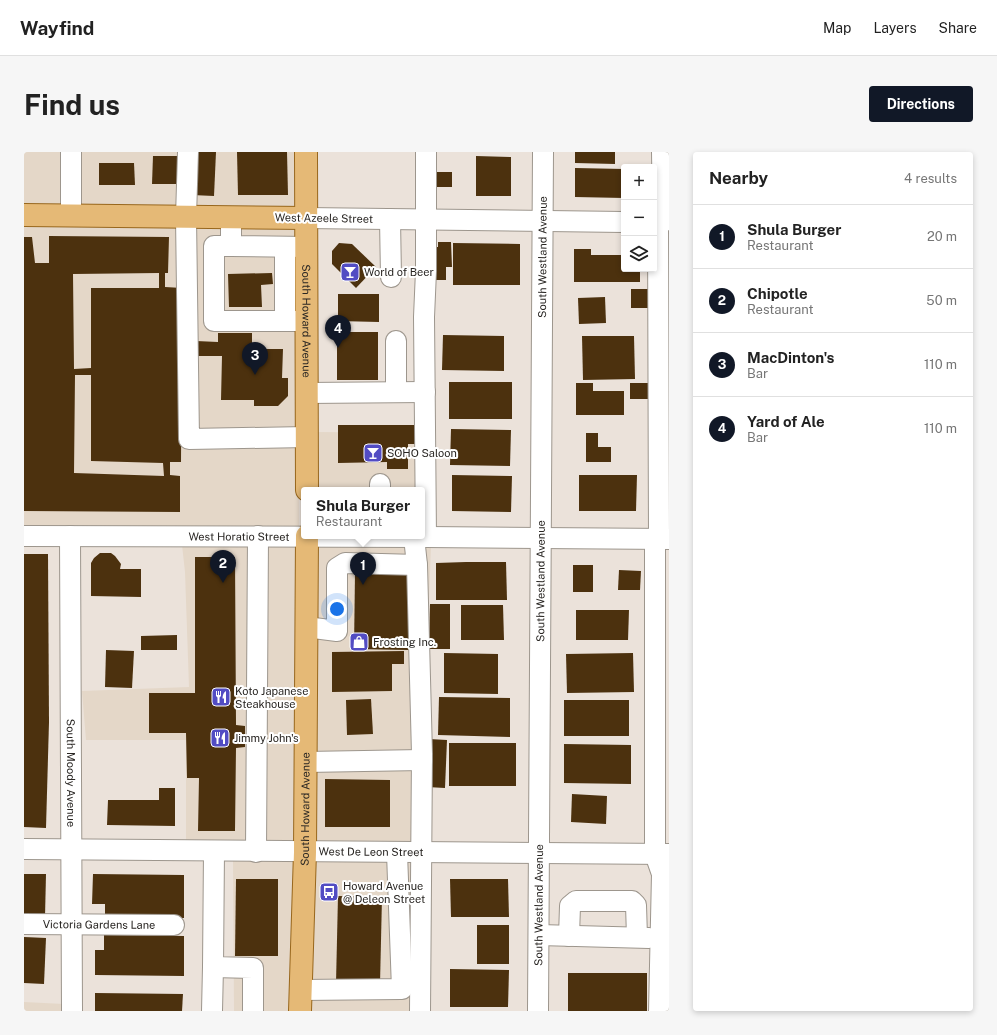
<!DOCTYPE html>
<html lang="en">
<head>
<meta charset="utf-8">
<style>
  :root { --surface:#fff; --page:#f6f6f6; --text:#222; --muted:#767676; --line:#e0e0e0; --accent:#111827 }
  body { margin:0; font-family:"Public Sans",sans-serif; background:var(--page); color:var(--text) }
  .controls { position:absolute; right:12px; top:12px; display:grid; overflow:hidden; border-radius:4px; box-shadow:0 2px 6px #0003 }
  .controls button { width:36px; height:36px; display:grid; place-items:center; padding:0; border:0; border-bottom:1px solid var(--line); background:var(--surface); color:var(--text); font:20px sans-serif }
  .you { position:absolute; left:313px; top:457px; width:14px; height:14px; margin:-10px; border:3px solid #fff; border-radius:50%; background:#1a73e8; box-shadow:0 0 0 6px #1a73e833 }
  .badge { display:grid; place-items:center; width:26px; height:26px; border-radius:50%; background:var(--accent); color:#fff; font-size:13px; font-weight:700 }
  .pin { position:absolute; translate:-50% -33px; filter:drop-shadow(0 1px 2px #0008) }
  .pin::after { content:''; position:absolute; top:21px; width:14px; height:12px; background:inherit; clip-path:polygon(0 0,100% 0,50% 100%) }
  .popup { position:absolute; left:277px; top:335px; width:124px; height:52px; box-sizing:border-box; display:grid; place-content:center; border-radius:4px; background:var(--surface); filter:drop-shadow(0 1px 3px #0005); font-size:13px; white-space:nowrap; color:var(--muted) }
  .popup b { font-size:15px; color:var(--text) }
  .popup::after { content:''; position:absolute; left:50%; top:100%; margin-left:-8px; border:8px solid transparent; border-top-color:var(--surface) }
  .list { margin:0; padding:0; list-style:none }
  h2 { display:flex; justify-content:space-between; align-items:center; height:52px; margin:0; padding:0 16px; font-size:17px }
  h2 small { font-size:13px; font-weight:400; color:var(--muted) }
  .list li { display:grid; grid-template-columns:26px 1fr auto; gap:12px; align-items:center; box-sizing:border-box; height:64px; padding:0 16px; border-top:1px solid var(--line) }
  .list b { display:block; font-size:15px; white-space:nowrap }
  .list p { margin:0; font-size:13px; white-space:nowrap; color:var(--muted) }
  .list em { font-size:13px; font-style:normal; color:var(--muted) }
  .icon { flex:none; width:22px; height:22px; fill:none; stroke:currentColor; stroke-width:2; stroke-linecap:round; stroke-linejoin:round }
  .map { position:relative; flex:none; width:645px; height:859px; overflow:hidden; border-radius:4px }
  header { display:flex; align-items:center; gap:24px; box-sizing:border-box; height:56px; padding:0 20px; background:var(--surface); border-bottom:1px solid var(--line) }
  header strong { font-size:19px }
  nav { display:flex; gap:22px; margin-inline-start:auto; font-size:14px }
  .intro { display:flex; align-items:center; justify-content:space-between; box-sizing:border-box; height:96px; padding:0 24px }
  h1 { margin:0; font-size:28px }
  .button { padding:10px 18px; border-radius:4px; background:var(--accent); color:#fff; font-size:14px; font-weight:700 }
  main { display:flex; gap:24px; padding:0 24px }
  aside { flex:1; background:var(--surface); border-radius:4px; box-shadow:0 2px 6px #0003 }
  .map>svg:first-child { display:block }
  .built { fill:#e4d7c8 }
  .building { fill:#4c310e; fill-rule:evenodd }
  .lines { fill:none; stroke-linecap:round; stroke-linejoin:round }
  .minor-casing { stroke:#9d968d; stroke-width:22 }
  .major-casing { stroke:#98671d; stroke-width:24 }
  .minor { stroke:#fff; stroke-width:20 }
  .major { stroke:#e5b976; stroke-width:22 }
  .labels { text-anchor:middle; stroke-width:4; stroke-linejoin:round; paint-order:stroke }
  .street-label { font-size:11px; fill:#282522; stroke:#fff }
  .poi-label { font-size:11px; fill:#282522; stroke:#fff; text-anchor:start }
</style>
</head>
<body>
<header>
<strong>Wayfind</strong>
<nav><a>Map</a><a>Layers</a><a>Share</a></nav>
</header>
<div class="intro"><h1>Find us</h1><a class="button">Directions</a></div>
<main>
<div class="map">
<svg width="645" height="859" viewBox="0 0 645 859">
  <rect width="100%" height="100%" fill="#ebe2da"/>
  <g class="built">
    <path d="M0 0H39V55L0 54Z"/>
    <path d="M55 0H274V57L55 55Z"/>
    <path d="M0 72 274 75 275 375 0 374Z"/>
    <path d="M291 280 409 281 398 338H291Z"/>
    <path d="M158 393H275L273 691 162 690V588H62L58 539 165 535 161 420Z"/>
    <path d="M291 393 407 394 396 692 289 691Z"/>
    <path d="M209 708 273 709 269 859H210Z"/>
    <path d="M289 709 395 710 391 859H285Z"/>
    <path d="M0 850 40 852V859H0Z"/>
  </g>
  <g class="building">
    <path d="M170 0H192L190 44 168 43Z"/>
    <path d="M213 0H263L264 43H214Z"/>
    <path d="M551 0H591V12L551 11Z"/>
    <path d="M129 4H156V32H128Z"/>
    <path d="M452 4 487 5V44H452Z"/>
    <path d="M75 11H110L111 33H75Z"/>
    <path d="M551 16 600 17V46L551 45Z"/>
    <rect x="409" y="20" width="19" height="15"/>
    <path d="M25 84 145 85 144 121H141V135L158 136 157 310H146V323L156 324V360L0 359V85H8L11 111H25ZM135 121V136H67V216L50 217 49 122ZM51 223H67V309L139 311 140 324 50 321Z"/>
    <path d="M414 90H427L428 115H422V128H408V95H414Z"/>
    <path d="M315 91 328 92 352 115 332 136 308 112V99Z"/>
    <path d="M429 91 496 92V133H429Z"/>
    <path d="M550 97H567V103H598V97H600V117H616V130H550Z"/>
    <path d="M248 121 249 132 237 133 238 155H205L204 122Z"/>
    <rect x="607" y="137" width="17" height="19"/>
    <path d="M314 142H355V170L314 169Z"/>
    <path d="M581 145 582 171 555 172 554 146Z"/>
    <rect x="313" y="180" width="41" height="48"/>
    <path d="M194 181H228V197H259L258 226H264V244L254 254H230V248H197L198 204H171L172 189 194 190Z"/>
    <path d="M419 183 480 184V219L418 218Z"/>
    <path d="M558 184H610L611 227 559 228Z"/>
    <rect x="425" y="230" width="63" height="37"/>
    <path d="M552 231H569V239H600V263H552Z"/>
    <path d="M606 231H626L627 247H606Z"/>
    <path d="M314 273H397V292H384V317H363V310L314 311Z"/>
    <path d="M427 277 487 278 486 314 426 313Z"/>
    <path d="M562 281H574V295H587V310H562Z"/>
    <path d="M428 323 488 324 487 360 428 359Z"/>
    <path d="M555 323H613L612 359H555Z"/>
    <path d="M76 401H87L91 404 97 412 96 417H117V445L67 444V411L70 406Z"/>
    <path d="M0 402H24L25 570 22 676 0 675Z"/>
    <path d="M171 405H211L212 573 221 574V595L212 596 211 679H174L175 626H163L162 581H125V541H171Z"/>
    <path d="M442 410H482L483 448H412V411Z"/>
    <rect x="549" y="413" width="20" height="27"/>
    <path d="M595 418 617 419 616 438H594Z"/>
    <path d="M331 421H385L384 498 330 497Z"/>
    <path d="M406 452H426V497H405Z"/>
    <path d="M437 453H479L480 488H437Z"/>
    <path d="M552 458H605L604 488H552Z"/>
    <path d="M153 483V498H117V484Z"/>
    <path d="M82 498 110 499 108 536 81 535Z"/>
    <path d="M380 499V512H368V539L308 540V500Z"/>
    <path d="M420 501 474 502V542L420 541Z"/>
    <path d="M609 501 610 540 543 541 542 502Z"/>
    <path d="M415 545 486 546V585L414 583Z"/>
    <path d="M347 547 349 582 323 583 322 548Z"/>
    <rect x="540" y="548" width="65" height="36"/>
    <path d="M405 587 423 588 421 636 403 635Z"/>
    <rect x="425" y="591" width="67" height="43"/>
    <path d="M540 592 607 593V632L540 631Z"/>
    <path d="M301 627 366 628V675H301Z"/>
    <path d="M135 636H151V674L83 673 84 648H135Z"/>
    <path d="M548 642 583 644 582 672 547 670Z"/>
    <path d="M0 722H22L21 765H0Z"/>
    <path d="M69 722 160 723V766L81 765V752H68Z"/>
    <path d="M212 727H254V804H211Z"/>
    <path d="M426 727H484L485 765H427Z"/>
    <path d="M314 744 358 745 356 832 312 831Z"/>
    <rect x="453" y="773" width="32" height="39"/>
    <path d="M80 783 160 784V824L71 823V798H80Z"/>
    <path d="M0 785 22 786 20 832 0 831Z"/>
    <path d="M426 817 485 818 484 855H426Z"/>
    <rect x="544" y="821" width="79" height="38"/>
    <path d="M71 841 159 842 158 859H71Z"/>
  </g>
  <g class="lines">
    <defs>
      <g id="minor">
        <path d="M47 0V64"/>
        <path d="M164 0 162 65 165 287 283 285"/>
        <path d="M638 0 639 70"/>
        <path d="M207 65V94L282 95"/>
        <path d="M282 66 600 70"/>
        <path d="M366 67 367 125"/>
        <path d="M634 70 635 387"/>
        <path d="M207 94H190V169H282"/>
        <path d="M261 95V169"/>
        <path d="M372 189V240"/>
        <path d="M282 241 401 240"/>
        <path d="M356 332V338"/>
        <path id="s1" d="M0 384 402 385 645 387"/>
        <path id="s2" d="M46 384 48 859"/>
        <path d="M402 385 400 165 402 119V0"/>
        <path d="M631 387V702L638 722 635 859"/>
        <path d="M393 413 398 602 396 859"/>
        <path d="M282 475 313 479V416L321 411 393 413 390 385"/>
        <path d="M282 610 398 608"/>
        <path id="s3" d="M0 697 645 702"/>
        <path d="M190 699 189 815 229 816V859"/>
        <path d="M232 700 234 384"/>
        <path id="s4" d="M0 772 150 773"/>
        <path d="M515 783 625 786"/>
        <path d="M545 784 546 754 552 749H608L612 753 613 785"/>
        <path d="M277 838 378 837 373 701"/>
        <path d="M188 859 189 815"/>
        <path id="s5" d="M514 859 519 0"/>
      </g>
      <g id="major">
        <path id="s6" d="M282 0 283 338"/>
        <path d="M0 63 282 66"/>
        <path id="s7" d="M276 859 281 700 283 384"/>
      </g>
    </defs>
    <use href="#minor" class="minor-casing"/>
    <use href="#major" class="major-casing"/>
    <use href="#minor" class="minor"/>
    <use href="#major" class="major"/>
  </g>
  <defs>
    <symbol id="bar-square" viewBox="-11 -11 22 22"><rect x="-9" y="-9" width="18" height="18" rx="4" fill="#524cc3" stroke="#fff"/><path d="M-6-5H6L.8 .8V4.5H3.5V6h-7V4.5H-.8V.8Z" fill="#fff"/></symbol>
    <symbol id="shop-square" viewBox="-11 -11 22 22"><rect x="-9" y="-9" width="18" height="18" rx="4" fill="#524cc3" stroke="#fff"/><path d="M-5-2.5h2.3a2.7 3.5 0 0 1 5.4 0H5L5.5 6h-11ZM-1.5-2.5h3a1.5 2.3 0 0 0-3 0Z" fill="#fff"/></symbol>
    <symbol id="restaurant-square" viewBox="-11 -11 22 22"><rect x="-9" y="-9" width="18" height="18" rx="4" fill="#524cc3" stroke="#fff"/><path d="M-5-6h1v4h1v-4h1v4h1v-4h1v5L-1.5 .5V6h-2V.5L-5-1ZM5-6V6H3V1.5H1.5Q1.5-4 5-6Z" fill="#fff"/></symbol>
    <symbol id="bus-square" viewBox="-11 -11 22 22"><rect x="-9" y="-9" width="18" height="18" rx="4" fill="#524cc3" stroke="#fff"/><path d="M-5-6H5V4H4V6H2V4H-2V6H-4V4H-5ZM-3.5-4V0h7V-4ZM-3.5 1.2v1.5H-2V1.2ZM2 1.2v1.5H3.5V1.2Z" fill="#fff"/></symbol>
  </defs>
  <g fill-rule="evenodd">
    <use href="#bar-square" x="315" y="109" width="22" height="22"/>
    <use href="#bar-square" x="338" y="290" width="22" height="22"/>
    <use href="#shop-square" x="324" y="479" width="22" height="22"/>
    <use href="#restaurant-square" x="186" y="534" width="22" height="22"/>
    <use href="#restaurant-square" x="185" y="575" width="22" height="22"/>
    <use href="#bus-square" x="294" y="729" width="22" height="22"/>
  </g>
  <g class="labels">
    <g class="street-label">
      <text transform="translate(300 66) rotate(1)" y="4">West Azeele Street</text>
      <text dy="4" stroke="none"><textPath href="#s5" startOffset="754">South Westland Avenue</textPath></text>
      <text dy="4" stroke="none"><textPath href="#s6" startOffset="169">South Howard Avenue</textPath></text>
      <text dy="4" stroke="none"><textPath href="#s1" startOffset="215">West Horatio Street</textPath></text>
      <text dy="4" stroke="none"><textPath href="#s5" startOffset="430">South Westland Avenue</textPath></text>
      <text dy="4" stroke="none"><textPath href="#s2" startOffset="237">South Moody Avenue</textPath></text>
      <text dy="4" stroke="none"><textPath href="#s7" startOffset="202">South Howard Avenue</textPath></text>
      <text dy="4" stroke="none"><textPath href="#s3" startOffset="347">West De Leon Street</textPath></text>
      <text dy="4" stroke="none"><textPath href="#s5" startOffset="106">South Westland Avenue</textPath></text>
      <text dy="4" stroke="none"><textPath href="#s4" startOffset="75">Victoria Gardens Lane</textPath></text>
    </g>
    <g class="poi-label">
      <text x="340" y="124">World of Beer</text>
      <text x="363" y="305">SOHO Saloon</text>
      <text x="349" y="494">Frosting Inc.</text>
      <text x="211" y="543">Koto Japanese<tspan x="211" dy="13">Steakhouse</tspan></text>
      <text x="210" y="590">Jimmy John's</text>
      <text x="319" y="738">Howard Avenue<tspan x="319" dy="13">@ Deleon Street</tspan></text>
    </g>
  </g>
</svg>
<div class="controls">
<button>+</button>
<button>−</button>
<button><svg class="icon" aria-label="layers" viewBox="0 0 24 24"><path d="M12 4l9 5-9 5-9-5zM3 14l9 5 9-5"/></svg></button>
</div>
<div class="you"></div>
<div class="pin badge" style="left:339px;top:433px">1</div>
<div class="popup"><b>Shula Burger</b>Restaurant</div>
<div class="pin badge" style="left:199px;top:431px">2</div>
<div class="pin badge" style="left:231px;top:223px">3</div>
<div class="pin badge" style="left:314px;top:196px">4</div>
</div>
<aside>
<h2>Nearby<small>4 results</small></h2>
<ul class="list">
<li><span class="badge">1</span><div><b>Shula Burger</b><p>Restaurant</p></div><em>20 m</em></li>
<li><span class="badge">2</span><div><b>Chipotle</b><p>Restaurant</p></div><em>50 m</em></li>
<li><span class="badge">3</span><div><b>MacDinton's</b><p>Bar</p></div><em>110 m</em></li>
<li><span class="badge">4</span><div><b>Yard of Ale</b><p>Bar</p></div><em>110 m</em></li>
</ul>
</aside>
</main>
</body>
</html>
